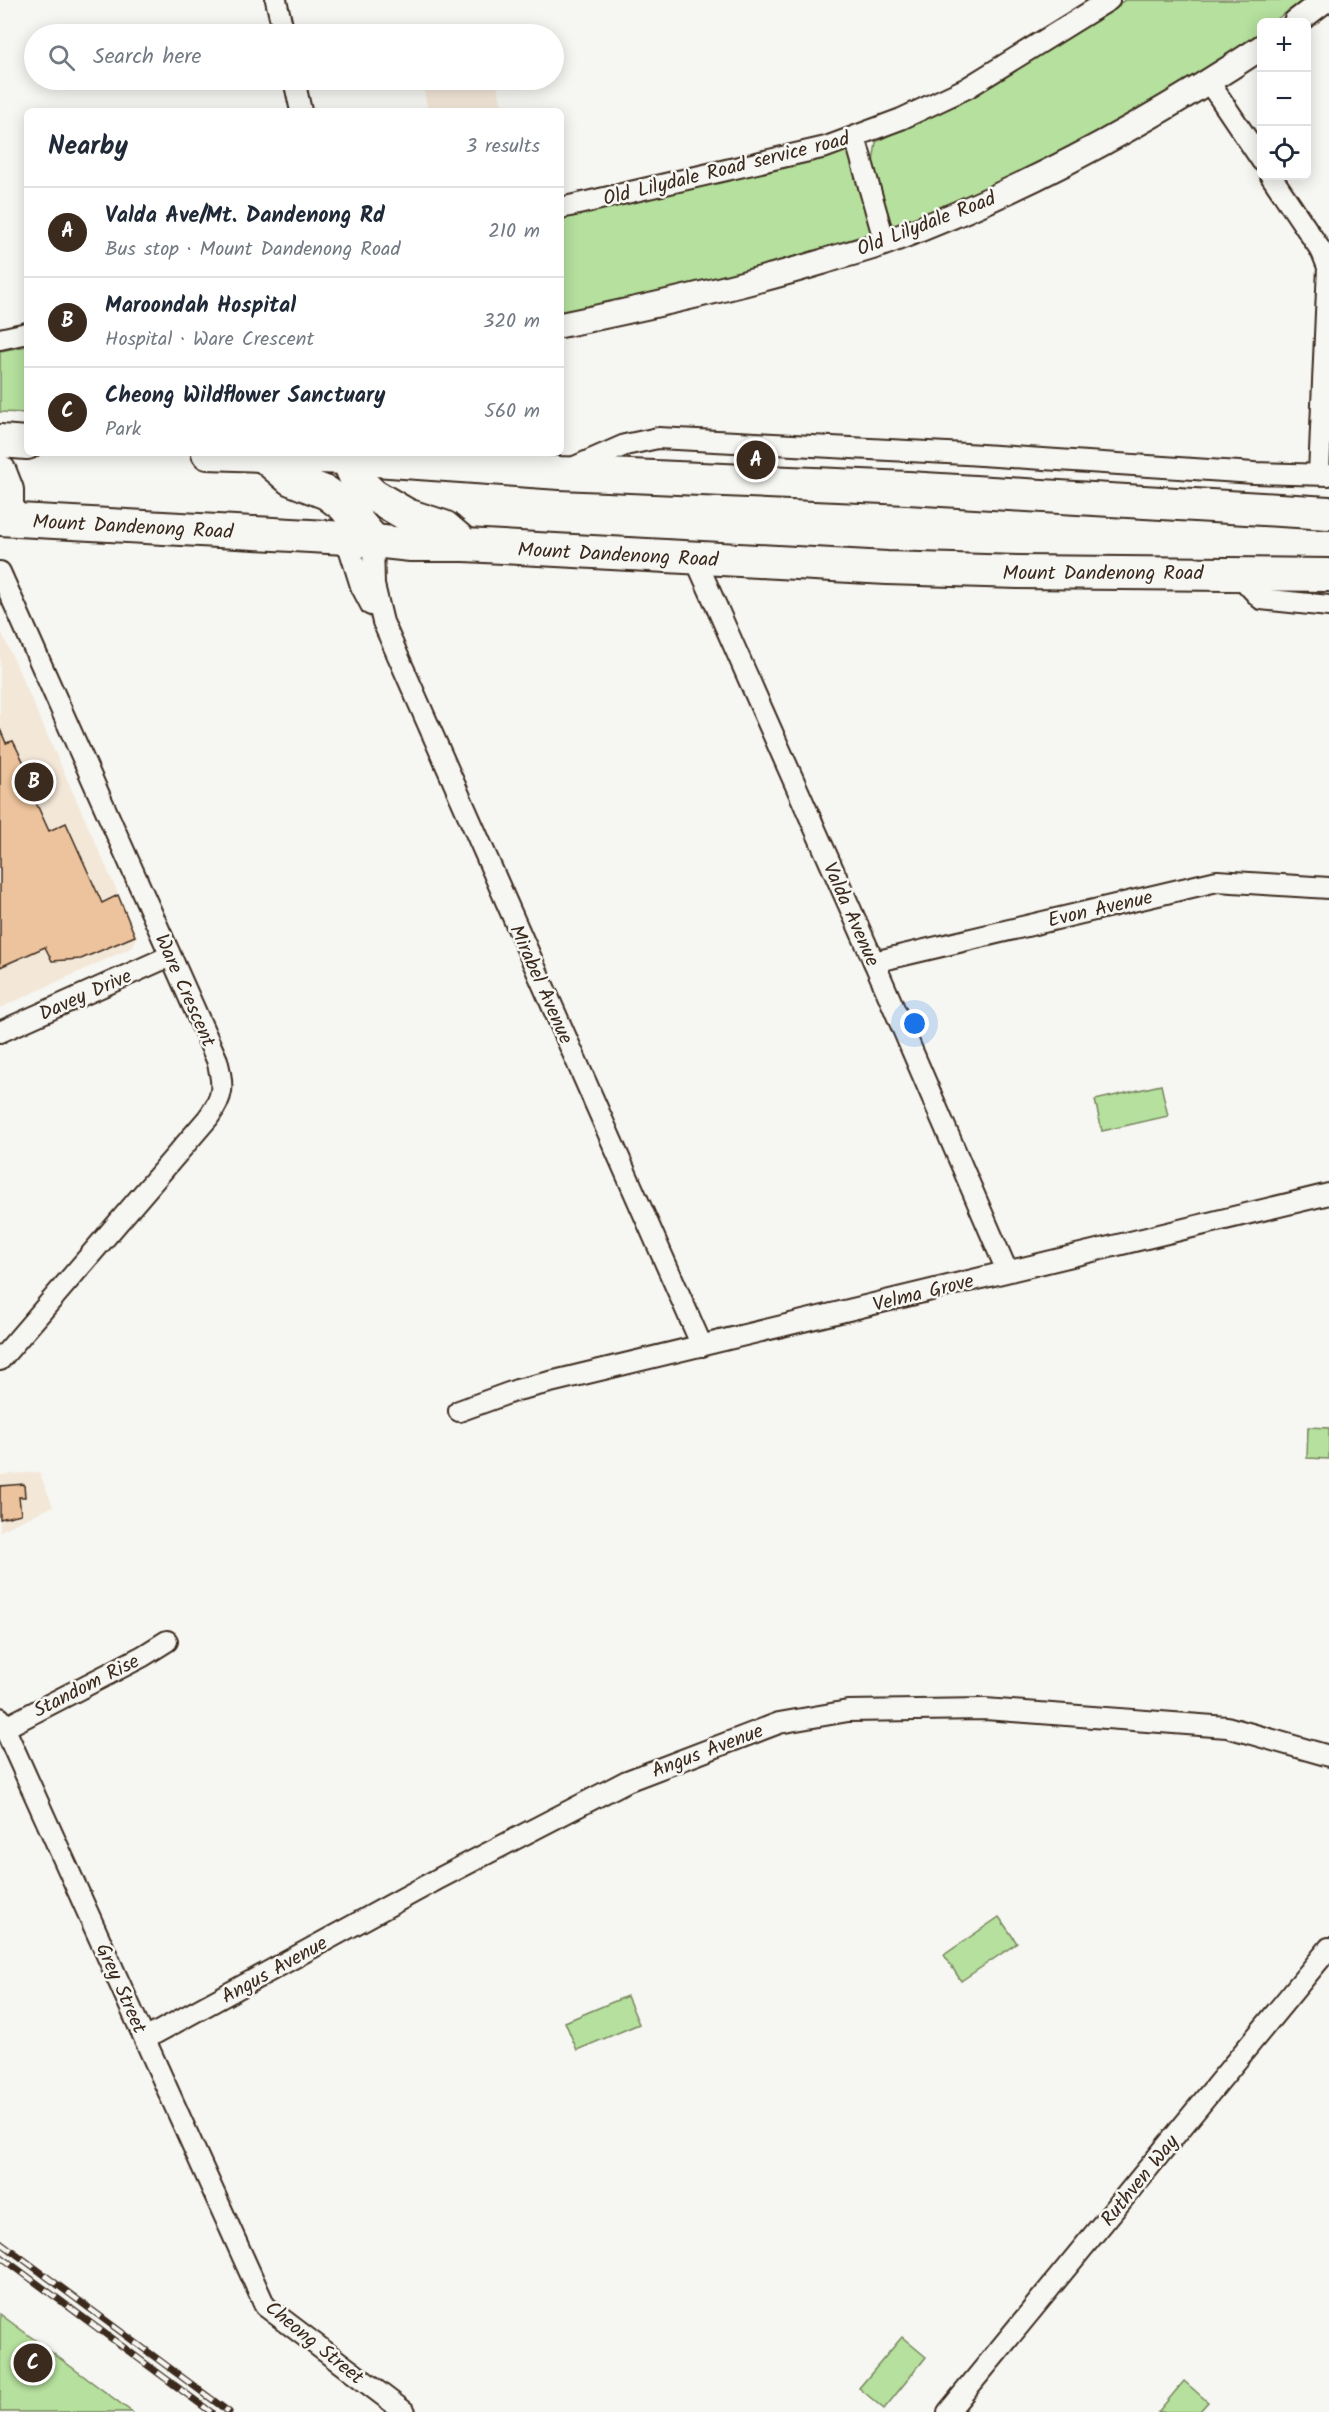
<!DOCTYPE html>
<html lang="en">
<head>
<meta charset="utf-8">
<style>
  :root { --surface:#fff; --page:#f2f2f3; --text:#1f2937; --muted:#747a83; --line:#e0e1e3; --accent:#3b2a1e }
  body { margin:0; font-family:Kalam,sans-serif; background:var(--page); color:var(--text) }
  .controls { position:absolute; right:18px; top:18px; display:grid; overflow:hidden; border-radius:9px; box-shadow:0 3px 15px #0003 }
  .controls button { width:54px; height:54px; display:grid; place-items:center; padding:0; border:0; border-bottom:2px solid var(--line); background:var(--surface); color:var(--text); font:30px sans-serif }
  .you { position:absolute; left:915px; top:1024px; width:21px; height:21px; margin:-15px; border:4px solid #fff; border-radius:50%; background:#1a73e8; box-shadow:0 0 0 9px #1a73e833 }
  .badge { display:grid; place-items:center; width:39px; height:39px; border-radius:50%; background:var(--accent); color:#fff; font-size:20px; font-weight:700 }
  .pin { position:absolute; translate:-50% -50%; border:3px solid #fff; box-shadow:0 2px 6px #0006 }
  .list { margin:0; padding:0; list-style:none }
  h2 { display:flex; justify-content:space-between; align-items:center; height:78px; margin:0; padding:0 24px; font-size:26px }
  h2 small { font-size:20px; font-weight:400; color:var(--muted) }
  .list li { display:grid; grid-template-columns:39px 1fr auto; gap:18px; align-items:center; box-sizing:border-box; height:90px; padding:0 24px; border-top:2px solid var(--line) }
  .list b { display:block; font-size:22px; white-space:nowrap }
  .list p { margin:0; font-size:20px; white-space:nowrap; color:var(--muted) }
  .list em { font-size:20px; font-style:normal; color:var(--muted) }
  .icon { flex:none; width:33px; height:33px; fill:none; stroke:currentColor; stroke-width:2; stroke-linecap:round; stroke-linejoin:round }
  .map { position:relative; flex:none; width:1329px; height:2412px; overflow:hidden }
  .search { position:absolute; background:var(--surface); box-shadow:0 3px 15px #0003; left:24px; top:24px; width:540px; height:66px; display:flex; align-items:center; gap:15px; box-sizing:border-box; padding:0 21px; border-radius:33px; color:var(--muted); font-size:22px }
  .panel { position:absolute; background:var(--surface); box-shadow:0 3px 15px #0003; left:24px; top:108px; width:540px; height:348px; border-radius:9px }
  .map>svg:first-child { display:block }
  .built { fill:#f3e7d8 }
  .green { fill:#b5e09d; stroke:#78855e; stroke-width:1.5 }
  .building { fill:#ecc39c; stroke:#3b2a1e; stroke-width:1.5 }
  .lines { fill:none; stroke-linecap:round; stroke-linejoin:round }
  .minor-casing { stroke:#3b2a1e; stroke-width:24 }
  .tertiary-casing { stroke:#3b2a1e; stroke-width:28 }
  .primary-casing { stroke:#3b2a1e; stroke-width:36 }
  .minor { stroke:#f6f6f2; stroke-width:20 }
  .tertiary { stroke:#f6f6f2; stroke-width:24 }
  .primary { stroke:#f6f6f2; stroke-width:32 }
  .rail-casing { stroke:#3b2a1e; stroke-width:7 }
  .rail { stroke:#f6f6f2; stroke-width:4.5; stroke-dasharray:14; stroke-linecap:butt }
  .labels { text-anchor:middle; stroke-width:5; stroke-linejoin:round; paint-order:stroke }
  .street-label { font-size:20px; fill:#3b2a1e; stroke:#f6f6f2 }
</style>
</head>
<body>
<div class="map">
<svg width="1329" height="2412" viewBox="0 0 1329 2412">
  <rect width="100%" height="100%" fill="#f6f6f2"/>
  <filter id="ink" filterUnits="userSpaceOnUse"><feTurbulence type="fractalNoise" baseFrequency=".0167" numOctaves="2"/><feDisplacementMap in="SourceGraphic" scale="12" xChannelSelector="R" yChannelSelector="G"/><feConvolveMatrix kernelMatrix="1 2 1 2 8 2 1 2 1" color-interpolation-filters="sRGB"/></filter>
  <g filter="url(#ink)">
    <g class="built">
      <path d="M422 80H496L503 111H428Z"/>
      <path d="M0 629 137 936 133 947 0 1008Z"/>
      <path d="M39 1472 53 1506 0 1531V1475Z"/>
    </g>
    <g class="green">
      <path d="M1125 0H1303L1273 22H1262L1261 31 1203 75 1104 131 968 199 899 228 891 223 873 163 876 142 966 95Z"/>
      <path d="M850 150 871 233 748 271 561 313V219Z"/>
      <path d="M27 346V413L0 412V351Z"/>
      <path d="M1161 1085 1168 1116 1102 1131 1095 1100Z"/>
      <path d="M1308 1427 1329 1428V1459L1307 1458Z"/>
      <path d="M999 1917 1017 1943 961 1981 944 1955Z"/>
      <path d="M627 1996 639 2024 577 2050 565 2022Z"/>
      <path d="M0 2314 132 2412H0Z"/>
      <path d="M902 2337 926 2357 884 2409 859 2388Z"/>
      <path d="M1184 2381 1208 2402 1199 2412H1158Z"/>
    </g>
    <g class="building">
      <path d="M0 729 6 743 13 741 27 769 22 772 49 831 66 823 102 903 118 895 135 936 81 959 52 961 45 947 0 967Z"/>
      <path d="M24 1484 25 1497H19L21 1514 0 1519V1486Z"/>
    </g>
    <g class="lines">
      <defs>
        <g id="minor">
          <path d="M276 0 284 34"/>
          <path d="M294 80 301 111"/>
          <path d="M1209 82 1262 161"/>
          <path d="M855 137 885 243"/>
          <path d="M1271 176 1322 252 1328 267 1319 474"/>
          <path d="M561 208 826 147 901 119 967 88 1109 0"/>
          <path d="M0 339 27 333"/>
          <path d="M570 469 625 445 658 438 966 454 1254 473 1329 475"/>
          <path d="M346 538 361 586 371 605"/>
          <path d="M373 540 374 585 383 622 702 1346"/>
          <path d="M695 558 874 962 1007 1271"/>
          <path d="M0 572 217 1060C224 1086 224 1096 208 1118L0 1360"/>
          <path d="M1236 572 1261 599 1329 606"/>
          <path d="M874 962 1217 881 1329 888"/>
          <path d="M0 1032 170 956"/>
          <path d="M459 1411 517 1390 1329 1194"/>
          <path d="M0 1718 265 2306 405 2412"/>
          <path d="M4 1728 143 1656 167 1641"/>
          <path d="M145 2039 438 1879 627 1781 779 1723 848 1711 985 1709 1227 1727 1329 1756"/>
          <path d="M948 2412 1329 1948"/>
        </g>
        <g id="tertiary">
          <path d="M1296 22 1325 0"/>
          <path d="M561 325C649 307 736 288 822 262 843 255 866 250 887 242 1019 193 1144 125 1262 47"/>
        </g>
        <g id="primary">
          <path d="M0 441 27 443"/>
          <path d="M208 453 347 458 560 473 908 488 1329 513"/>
          <path d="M264 456 291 479 327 493 344 506 373 540"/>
          <path d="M347 458 356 479 373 495 407 515 444 527 465 545"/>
          <path d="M0 472 7 490V519"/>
          <path d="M0 519 346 538 411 545H465L887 568 1018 572 1329 575"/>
        </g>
      </defs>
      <use href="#minor" class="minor-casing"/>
      <use href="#tertiary" class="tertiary-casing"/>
      <use href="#primary" class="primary-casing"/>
      <use href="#minor" class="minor"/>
      <use href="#tertiary" class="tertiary"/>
      <use href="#primary" class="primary"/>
      <defs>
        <g id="rail">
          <path d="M0 2242 229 2412"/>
          <path d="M0 2256 211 2412"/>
        </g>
      </defs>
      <use href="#rail" class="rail-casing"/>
      <use href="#rail" class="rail"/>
    </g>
  </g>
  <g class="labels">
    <g class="street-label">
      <text transform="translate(726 168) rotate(-14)" y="7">Old Lilydale Road service road</text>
      <text transform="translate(926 223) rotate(-21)" y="7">Old Lilydale Road</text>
      <text transform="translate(133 526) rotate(3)" y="7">Mount Dandenong Road</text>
      <text transform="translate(618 554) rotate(3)" y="7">Mount Dandenong Road</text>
      <text x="1103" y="579">Mount Dandenong Road</text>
      <text transform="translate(1100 908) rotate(-13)" y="7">Evon Avenue</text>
      <text transform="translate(852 914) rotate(66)" y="7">Valda Avenue</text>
      <text transform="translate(542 984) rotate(66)" y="7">Mirabel Avenue</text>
      <text transform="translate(186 990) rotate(66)" y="7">Ware Crescent</text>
      <text transform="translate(85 994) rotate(-24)" y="7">Davey Drive</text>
      <text transform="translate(923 1292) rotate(-14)" y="7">Velma Grove</text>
      <text transform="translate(86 1685) rotate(-27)" y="7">Standom Rise</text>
      <text transform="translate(707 1750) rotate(-21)" y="7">Angus Avenue</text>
      <text transform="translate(274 1969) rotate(-29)" y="7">Angus Avenue</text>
      <text transform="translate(122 1988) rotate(66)" y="7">Grey Street</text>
      <text transform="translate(1139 2180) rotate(-51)" y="7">Ruthven Way</text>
      <text transform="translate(315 2342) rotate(39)" y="7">Cheong Street</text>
    </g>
  </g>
</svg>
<div class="controls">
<button>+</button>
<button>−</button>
<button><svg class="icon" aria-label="locate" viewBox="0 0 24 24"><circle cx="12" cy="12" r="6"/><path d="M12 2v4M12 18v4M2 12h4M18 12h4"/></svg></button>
</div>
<div class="you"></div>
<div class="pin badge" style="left:756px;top:460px">A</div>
<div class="pin badge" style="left:34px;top:782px">B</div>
<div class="pin badge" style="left:33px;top:2363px">C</div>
<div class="search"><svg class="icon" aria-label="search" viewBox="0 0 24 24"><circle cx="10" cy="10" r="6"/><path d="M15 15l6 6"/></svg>Search here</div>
<section class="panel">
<h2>Nearby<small>3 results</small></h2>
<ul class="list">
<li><span class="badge">A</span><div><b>Valda Ave/Mt. Dandenong Rd</b><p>Bus stop · Mount Dandenong Road</p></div><em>210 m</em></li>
<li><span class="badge">B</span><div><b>Maroondah Hospital</b><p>Hospital · Ware Crescent</p></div><em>320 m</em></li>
<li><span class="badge">C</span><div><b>Cheong Wildflower Sanctuary</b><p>Park</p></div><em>560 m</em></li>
</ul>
</section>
</div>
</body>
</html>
